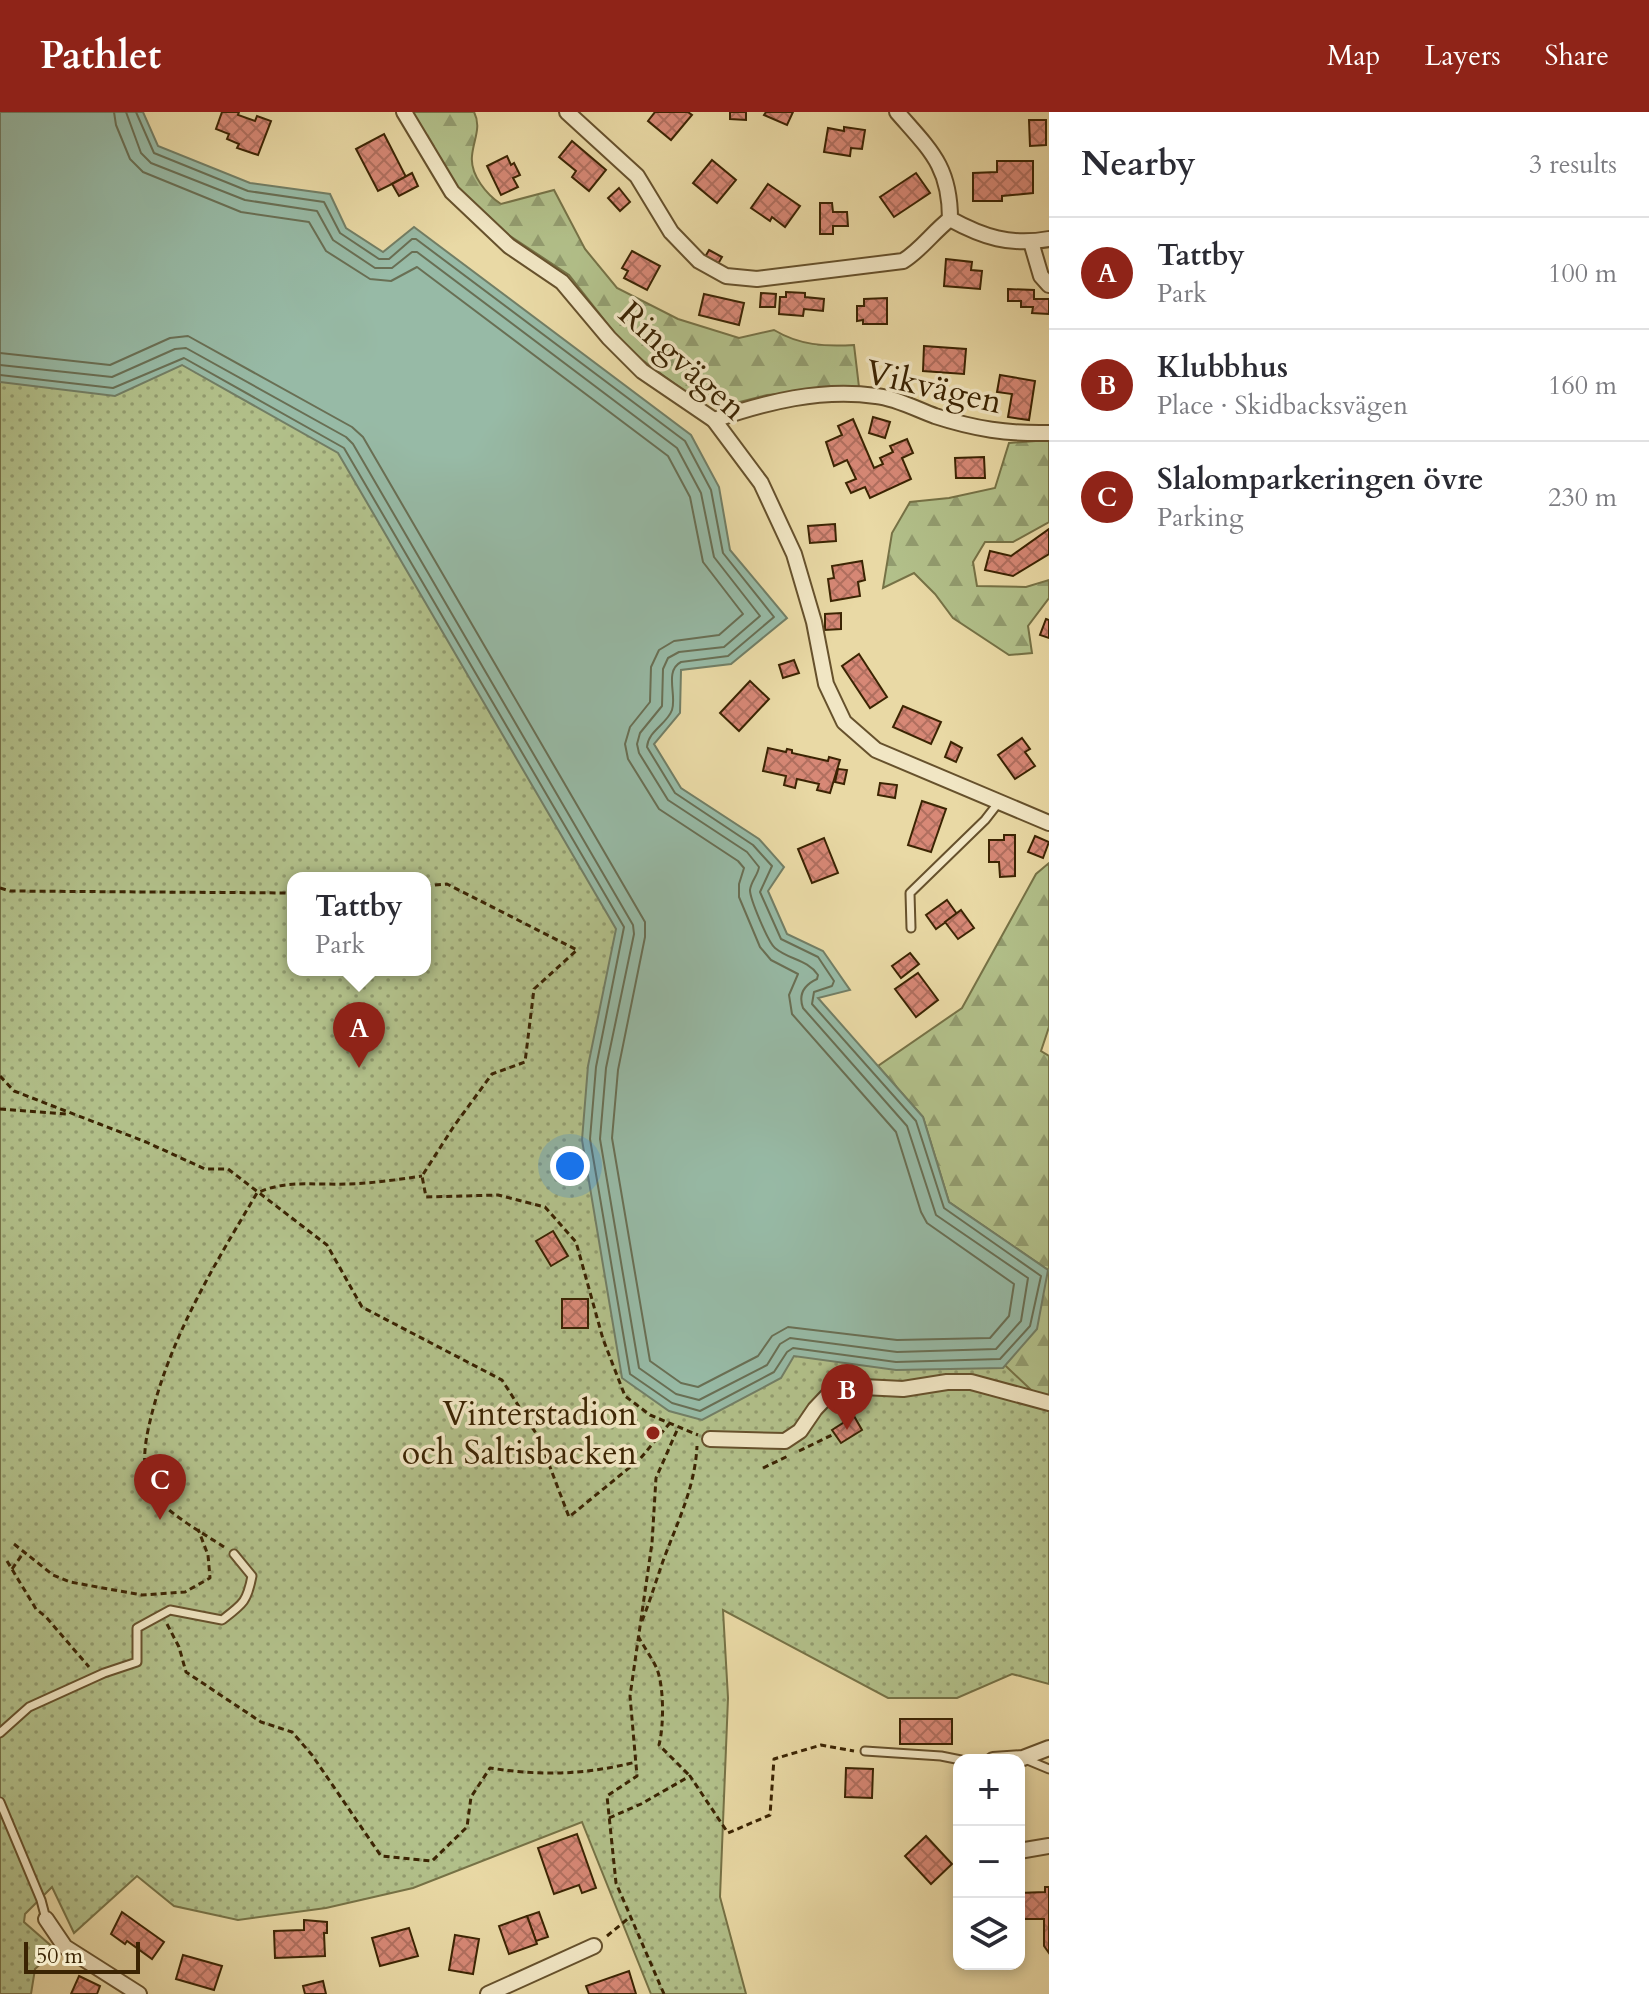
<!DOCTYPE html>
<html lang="en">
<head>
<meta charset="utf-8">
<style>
  :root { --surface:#fff; --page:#f2f2f3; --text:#2b2b33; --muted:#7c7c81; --line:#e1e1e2; --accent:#8f2418 }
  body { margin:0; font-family:Cardo,serif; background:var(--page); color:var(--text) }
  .controls { position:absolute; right:24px; bottom:24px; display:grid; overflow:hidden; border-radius:16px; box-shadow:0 4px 12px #0003 }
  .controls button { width:72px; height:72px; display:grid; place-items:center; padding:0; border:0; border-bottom:2px solid var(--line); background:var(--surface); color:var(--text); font:40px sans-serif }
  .scale { position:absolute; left:24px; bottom:20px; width:116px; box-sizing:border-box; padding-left:8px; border:4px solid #3b2403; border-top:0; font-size:22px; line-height:28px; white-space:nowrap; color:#3b2403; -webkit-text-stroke:6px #f1e6c4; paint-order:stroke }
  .you { position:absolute; left:570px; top:1054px; width:28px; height:28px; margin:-20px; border:6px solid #fff; border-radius:50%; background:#1a73e8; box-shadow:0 0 0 12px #1a73e833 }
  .badge { display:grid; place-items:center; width:52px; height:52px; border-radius:50%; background:var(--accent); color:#fff; font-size:26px; font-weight:700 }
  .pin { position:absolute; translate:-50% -66px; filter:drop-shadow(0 2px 4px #0008) }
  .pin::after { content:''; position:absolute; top:42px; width:28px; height:24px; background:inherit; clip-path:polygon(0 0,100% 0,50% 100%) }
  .popup { position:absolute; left:287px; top:760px; width:144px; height:104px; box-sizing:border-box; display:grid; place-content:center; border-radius:16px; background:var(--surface); filter:drop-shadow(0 2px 6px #0005); font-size:26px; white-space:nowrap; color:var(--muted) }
  .popup b { font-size:30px; color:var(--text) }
  .popup::after { content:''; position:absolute; left:50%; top:100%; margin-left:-16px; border:16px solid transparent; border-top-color:var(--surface) }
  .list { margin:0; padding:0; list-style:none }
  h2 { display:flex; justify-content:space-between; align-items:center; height:104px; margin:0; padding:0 32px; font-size:34px }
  h2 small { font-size:26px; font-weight:400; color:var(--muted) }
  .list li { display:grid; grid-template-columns:52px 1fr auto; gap:24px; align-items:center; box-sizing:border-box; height:112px; padding:0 32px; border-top:2px solid var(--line) }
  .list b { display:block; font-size:30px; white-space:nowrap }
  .list p { margin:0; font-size:26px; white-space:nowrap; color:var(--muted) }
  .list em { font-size:26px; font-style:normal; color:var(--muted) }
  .icon { flex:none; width:44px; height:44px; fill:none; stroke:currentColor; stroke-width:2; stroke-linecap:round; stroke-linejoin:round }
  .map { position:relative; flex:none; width:1049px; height:1882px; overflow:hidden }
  header { display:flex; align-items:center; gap:48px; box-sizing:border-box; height:112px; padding:0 40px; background:var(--accent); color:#fff }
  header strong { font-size:38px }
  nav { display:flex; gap:44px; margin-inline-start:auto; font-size:28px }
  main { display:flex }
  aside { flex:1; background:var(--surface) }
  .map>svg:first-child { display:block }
  .forest { fill:url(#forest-firs); stroke:#767246; stroke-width:2 }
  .park { fill:url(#park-dots); stroke:#767246; stroke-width:2; fill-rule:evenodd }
  .water { fill:#97baa6; stroke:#727e65; stroke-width:2 }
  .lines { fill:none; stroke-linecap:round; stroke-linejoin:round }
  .shore { stroke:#696f54; stroke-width:2 }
  .building { fill:url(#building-cross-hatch); stroke:#3b2403; stroke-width:2 }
  .service-casing { stroke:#66512c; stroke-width:11 }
  .minor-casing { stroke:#66512c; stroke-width:18 }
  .path { stroke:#3b2403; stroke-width:3; stroke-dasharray:6 4; stroke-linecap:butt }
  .service { stroke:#f1e6c4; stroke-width:7 }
  .minor { stroke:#f1e6c4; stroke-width:14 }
  .poi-dot { fill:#8f2418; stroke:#f1e6c4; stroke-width:3 }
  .labels { text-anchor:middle; stroke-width:7; stroke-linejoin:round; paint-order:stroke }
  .street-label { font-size:34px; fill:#3b2403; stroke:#f1e6c4 }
  .poi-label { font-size:34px; fill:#3b2403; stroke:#f1e6c4; text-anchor:end }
</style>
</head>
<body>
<header>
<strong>Pathlet</strong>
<nav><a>Map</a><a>Layers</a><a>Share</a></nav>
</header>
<main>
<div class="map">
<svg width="1049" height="1882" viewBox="0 0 1049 1882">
  <defs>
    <pattern id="forest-firs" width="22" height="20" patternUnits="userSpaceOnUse" patternTransform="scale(2)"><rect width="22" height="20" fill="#b2c08a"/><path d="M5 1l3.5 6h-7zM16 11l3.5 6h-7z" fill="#929c6f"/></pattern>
    <pattern id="park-dots" width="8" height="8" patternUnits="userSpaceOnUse" patternTransform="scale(2)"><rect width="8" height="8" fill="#b2c08a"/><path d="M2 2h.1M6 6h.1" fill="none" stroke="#929c6f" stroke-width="1.8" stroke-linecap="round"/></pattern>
    <pattern id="building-cross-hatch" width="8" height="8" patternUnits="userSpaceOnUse" patternTransform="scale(2)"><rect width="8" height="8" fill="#d78876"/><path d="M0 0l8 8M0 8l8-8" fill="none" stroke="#b06f5f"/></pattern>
  </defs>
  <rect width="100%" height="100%" fill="#e9d9a5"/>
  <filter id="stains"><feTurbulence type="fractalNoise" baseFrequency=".0025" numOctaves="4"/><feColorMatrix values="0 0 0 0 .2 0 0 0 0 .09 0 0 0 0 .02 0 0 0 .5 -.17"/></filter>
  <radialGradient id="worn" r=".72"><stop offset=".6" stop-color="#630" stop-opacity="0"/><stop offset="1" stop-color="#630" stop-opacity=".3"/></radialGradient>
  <g class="forest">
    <path d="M412 0H474C482 15 473 29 472 44 470 63 487 83 501 92L554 78 585 137 617 176 678 207 739 226 774 218C799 233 825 235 854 233L859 275 767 283 724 294 687 281 641 247 617 224 569 163 501 118 457 77Z"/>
    <path d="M1049 328V410L1013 430H985L973 450 977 474 1026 475 1049 468V486L1028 514 1032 541 1009 543 953 506 935 482 914 461 883 476 892 421 910 390 949 386 995 376 1009 331Z"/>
    <path d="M1049 751V915L1041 939 1049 944V1283L1042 1289 1003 1256 1048 1158 949 1090 923 1005 878 954 962 896 1036 762Z"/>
  </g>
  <path class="park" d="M0 97 173 143 585 574 908 1161 1049 1295V1572L1012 1562 957 1586H888L723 1498 728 1586 720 1785 746 1882H651L582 1710 413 1776 326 1796 238 1808 174 1794 137 1764 74 1821 52 1775 25 1802 24 1810 56 1838 35 1857 31 1882H0ZM293 766H425V858H293Z"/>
  <path class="water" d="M0 0H143L158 34 250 71 330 82 346 116 383 140 414 115 691 323 719 375 730 438 787 506 731 552 681 558 680 601 654 632 681 676 759 727 784 755 768 779 787 822 823 839 850 878 818 886 923 1005 949 1090 1048 1158 1037 1217 1003 1256 896 1258 794 1244 781 1266 702 1308 669 1299 622 1266 582 1028 588 954 616 817 338 341 182 253 115 284 0 270Z"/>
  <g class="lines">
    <g class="shore">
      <path d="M0 241 110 253 170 226 188 224 352 315 363 325 645 810V825L618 958 612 1026 650 1249 681 1271 698 1275 758 1244 772 1224 788 1215 897 1228 990 1226 1009 1204 1014 1172 927 1111 921 1100 896 1020 792 902 789 883 798 862 771 848 760 835 739 785V772L744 756 738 749 659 697 628 647 625 632 630 615 650 590 651 555 659 538 674 529 719 523 743 502 703 450 690 385 668 344 417 155 391 169 370 167 326 139 309 110 241 100 143 60 130 47 116 13 114 0"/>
      <path d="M0 253 112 265 175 237 186 236 346 325 353 332 633 813 634 822 606 956 600 1027 639 1256 676 1282 699 1288 767 1253 780 1232 790 1226 897 1240 996 1237 1021 1209 1028 1166 936 1103 907 1014 803 896C798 882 804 873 817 867L818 863C807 847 789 848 775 836 768 830 750 787 750 778 751 769 758 763 759 755L747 740 668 688 639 641 637 632 640 621 662 594 663 557 668 546 679 540 724 535 760 504 714 445 701 381 677 336 417 140H412L392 156H375L333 128 317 99 245 88 151 51 141 41 126 0"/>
      <path d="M0 263 113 276 184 246 344 336 624 815 596 955 590 1027 630 1262 672 1291 700 1299 774 1260 787 1240 793 1236 896 1250 1000 1247 1030 1214 1041 1164 944 1096 916 1009 812 892 814 880 832 874 834 869 818 845 781 827 760 780 772 754 753 733 675 681 647 635C648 619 667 612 672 598 677 583 664 559 681 550L728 544 774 505 723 441 711 378 685 329 416 127H412L389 147H379L340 121 324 90 248 79 154 41 136 0"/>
    </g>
  </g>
  <g class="building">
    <path d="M222 0H239L238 3 255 9 257 4 271 9 258 43 237 36 239 32 227 27 229 22 216 17Z"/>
    <path d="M655 0H688L692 3 671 28 648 9Z"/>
    <path d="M730 0H746V8L730 7Z"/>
    <path d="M766 0H793L787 13 764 3Z"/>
    <path d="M1029 8H1046V33L1030 34Z"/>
    <path d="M844 15 865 18 862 37 851 36 850 44 824 40 828 16 844 19Z"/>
    <path d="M384 22 406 65 378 79 356 37Z"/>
    <path d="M572 29 606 58 589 79 572 65 576 59 559 45Z"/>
    <path d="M507 44 511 53 514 51 520 63 513 66 518 75 501 83 487 54Z"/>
    <path d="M712 48 736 68 717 91 693 71Z"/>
    <path d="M997 49H1033V81L1002 84V89H973V61L997 60Z"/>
    <path d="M412 61 418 74 399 84 392 72Z"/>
    <path d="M916 61 930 81 894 105 880 85Z"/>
    <path d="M768 72 800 94 785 115 772 105 770 109 751 96Z"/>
    <path d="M619 76 630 90 620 99 608 86Z"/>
    <path d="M820 91H832L833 100H847L848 114H833V122H820Z"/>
    <path d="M709 138 722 145 718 152 705 145Z"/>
    <path d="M632 139 660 154 647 178 624 166 628 159 622 156Z"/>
    <path d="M946 147 972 150 971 158 982 159 980 177 944 174Z"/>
    <path d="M1008 177 1034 178V187H1049V202L1032 201 1033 195H1021V189H1008Z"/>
    <path d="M786 180 805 181V185L824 187 823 199 804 197 803 204 779 202 780 185H786Z"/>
    <path d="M761 181 776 182 775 195H760Z"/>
    <path d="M704 182 744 191 739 213 699 203Z"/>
    <path d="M887 186V212H863V208L857 209V194H864V187Z"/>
    <path d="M924 234 966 237 964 262 923 259Z"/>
    <path d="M1000 263 1035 269 1029 308 1008 305 1012 282 997 280Z"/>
    <path d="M873 305 890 310 885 326 869 321Z"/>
    <path d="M853 307 874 356 883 352 880 346 893 340 890 334 907 327 913 341 902 346 911 367 870 386 865 375 851 381 846 371 856 367 847 348 834 354 826 330 842 323 838 314Z"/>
    <path d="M984 345 985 366H956L955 346Z"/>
    <path d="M835 412 836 429 810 431 808 414Z"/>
    <path d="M1049 417V442L1013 464 985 458 990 439 1011 444Z"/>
    <path d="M862 449 865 468 858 470 860 484 831 489 828 467 834 466 832 454Z"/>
    <path d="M841 501V517L825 518V502Z"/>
    <path d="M1046 507 1049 508V526L1040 523Z"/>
    <path d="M859 542 887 585 870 596 842 554Z"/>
    <path d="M794 548 799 561 783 566 779 553Z"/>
    <path d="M750 569 769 587 739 619 720 601Z"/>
    <path d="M903 594 941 610 931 632 893 615Z"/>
    <path d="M1022 626 1030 637 1025 640 1035 654 1015 667 998 643Z"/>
    <path d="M951 630 962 636 956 650 945 645Z"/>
    <path d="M768 636 786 640 787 637 792 638V641L828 649 829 645 840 648 830 681 817 678 819 672 797 667 795 676 784 673 786 664 763 659Z"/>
    <path d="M838 657 847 658 844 672 835 670Z"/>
    <path d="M880 671 897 673 895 686 878 683Z"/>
    <path d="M922 689 946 697 931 740 908 733Z"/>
    <path d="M1004 723H1015V764L1000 765 999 750H989V728H1004Z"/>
    <path d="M1035 724 1049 730 1043 746 1028 740Z"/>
    <path d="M824 726 838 761 812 771 798 737Z"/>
    <path d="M947 788 957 802 936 817 926 803Z"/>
    <path d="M961 798 974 816 958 827 945 810Z"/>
    <path d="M910 841 919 852 901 866 892 854Z"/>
    <path d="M918 861 938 888 916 905 895 877Z"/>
    <path d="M553 1119 568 1144 551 1154 536 1129Z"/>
    <rect x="562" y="1187" width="26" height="29"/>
    <path d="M854 1304 862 1318 841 1331 832 1318Z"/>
    <rect x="900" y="1607" width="52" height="25"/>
    <path d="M846 1656 873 1657 872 1686 845 1685Z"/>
    <path d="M577 1722 596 1776 582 1781 579 1773 554 1782 538 1736Z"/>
    <path d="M926 1724 952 1752 931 1772 905 1744Z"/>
    <path d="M1045 1775H1049V1841L1044 1834V1807H1019V1781L1045 1780Z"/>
    <path d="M122 1800 164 1830 152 1847 127 1829 125 1832 111 1822Z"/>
    <path d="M539 1800 548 1825 536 1829 527 1804Z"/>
    <path d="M527 1804 537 1832 509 1842 499 1814Z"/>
    <path d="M304 1808 327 1810V1821H324L325 1844 275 1846 274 1819 304 1818Z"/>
    <path d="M409 1816 418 1844 380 1854 372 1826Z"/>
    <path d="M455 1823 479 1827 473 1862 449 1858Z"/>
    <path d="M183 1843 222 1854 214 1878 176 1867Z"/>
    <path d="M629 1859 636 1882H589L586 1874Z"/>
    <path d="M79 1864 100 1874 97 1882H71Z"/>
    <path d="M323 1869 326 1882H305L303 1874Z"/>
  </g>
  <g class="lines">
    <defs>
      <g id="service">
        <path d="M911 816 910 781 985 708 999 690"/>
        <path d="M0 1621 29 1595 104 1561 137 1550V1516L170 1498 222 1508C243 1492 247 1490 252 1464L234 1442"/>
        <path d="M865 1639 941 1644 961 1648"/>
        <path d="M1025 1647 1049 1657"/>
        <path d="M0 1690 41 1788 46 1807"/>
      </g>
      <g id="minor">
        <path d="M404 0 452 80 509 134 562 170 609 226 642 259 714 308 761 371 794 442 814 510 826 572 844 610 876 638 1049 711"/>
        <path d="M567 0 637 64 671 120 699 149 726 164 757 167 903 149C921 138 933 120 950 107"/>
        <path d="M897 0C930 38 950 54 950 107 983 125 1010 134 1049 127"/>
        <path d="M1031 130 1041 164 1049 173"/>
        <path d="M714 308C766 290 821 276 876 284 896 286 916 297 935 304 975 317 1007 322 1049 321"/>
        <path d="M710 1327 785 1329 800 1319 815 1297 832 1279 863 1275 903 1277 947 1270H971L1049 1291"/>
        <path d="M993 1648 1023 1646 1049 1636"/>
        <path d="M1019 1739 1049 1734"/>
        <path d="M46 1807 65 1835 139 1882"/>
        <path d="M488 1882 594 1834"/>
      </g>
    </defs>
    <use href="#service" class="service-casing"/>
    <use href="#minor" class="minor-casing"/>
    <g class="path">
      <path d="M425 774 447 772 577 838 534 877 525 950 492 962 454 1014 422 1064 426 1085 498 1083 545 1095 576 1130 603 1227 625 1284 650 1303 698 1323"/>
      <path d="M0 776 10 779 293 781"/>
      <path d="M0 964 14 979 146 1030 205 1057H228L327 1133 362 1195 502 1268 539 1326 569 1405 640 1347 669 1312"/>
      <path d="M0 997 67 1002"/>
      <path d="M799 1339 832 1323"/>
      <path d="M763 1356 788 1344"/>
      <path d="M14 1432 53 1463 70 1470 142 1483 185 1480 210 1466 208 1443 198 1417"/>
      <path d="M224 1435C203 1421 164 1400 152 1379 139 1355 146 1325 152 1301 173 1220 215 1152 257 1081 281 1070 301 1072 326 1072 358 1073 390 1069 422 1064"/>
      <path d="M7 1449 36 1497 46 1505 89 1555"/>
      <path d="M12 1457 24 1440"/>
      <path d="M642 1509C650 1489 656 1469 663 1449 677 1411 695 1376 697 1334"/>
      <path d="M167 1512 179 1535 186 1560 261 1610 292 1620 312 1643 381 1744 432 1749 467 1715 471 1685 490 1656C542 1664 584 1663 636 1650"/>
      <path d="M638 1524C644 1535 652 1546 657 1557 664 1575 664 1614 659 1633L690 1664"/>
      <path d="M609 1706 641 1692 690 1664 728 1721 770 1703 774 1647 821 1633 854 1639"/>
      <path d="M607 1824 630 1805"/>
      <path d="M664 1882 616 1771 607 1684 637 1664 630 1584 652 1431 656 1366 678 1316"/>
    </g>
    <use href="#service" class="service"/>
    <use href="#minor" class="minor"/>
  </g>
  <circle class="poi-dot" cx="653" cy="1321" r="8"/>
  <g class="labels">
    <g class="street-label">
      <text transform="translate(683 248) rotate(42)" y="12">Ringvägen</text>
      <text transform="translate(934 274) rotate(13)" y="12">Vikvägen</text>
    </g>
    <g class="poi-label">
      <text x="637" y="1313">Vinterstadion<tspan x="637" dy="39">och Saltisbacken</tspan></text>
    </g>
  </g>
  <rect width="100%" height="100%" filter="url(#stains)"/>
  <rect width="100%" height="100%" fill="url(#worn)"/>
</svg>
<div class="controls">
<button>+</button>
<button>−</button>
<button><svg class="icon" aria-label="layers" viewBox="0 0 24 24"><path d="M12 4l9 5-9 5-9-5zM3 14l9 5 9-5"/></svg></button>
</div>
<div class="scale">50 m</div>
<div class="you"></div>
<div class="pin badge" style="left:359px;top:956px">A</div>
<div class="popup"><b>Tattby</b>Park</div>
<div class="pin badge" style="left:847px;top:1318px">B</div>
<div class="pin badge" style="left:160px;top:1408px">C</div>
</div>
<aside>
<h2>Nearby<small>3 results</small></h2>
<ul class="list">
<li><span class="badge">A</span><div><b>Tattby</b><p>Park</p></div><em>100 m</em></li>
<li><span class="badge">B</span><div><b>Klubbhus</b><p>Place · Skidbacksvägen</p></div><em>160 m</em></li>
<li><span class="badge">C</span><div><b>Slalomparkeringen övre</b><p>Parking</p></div><em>230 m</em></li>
</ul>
</aside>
</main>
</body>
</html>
